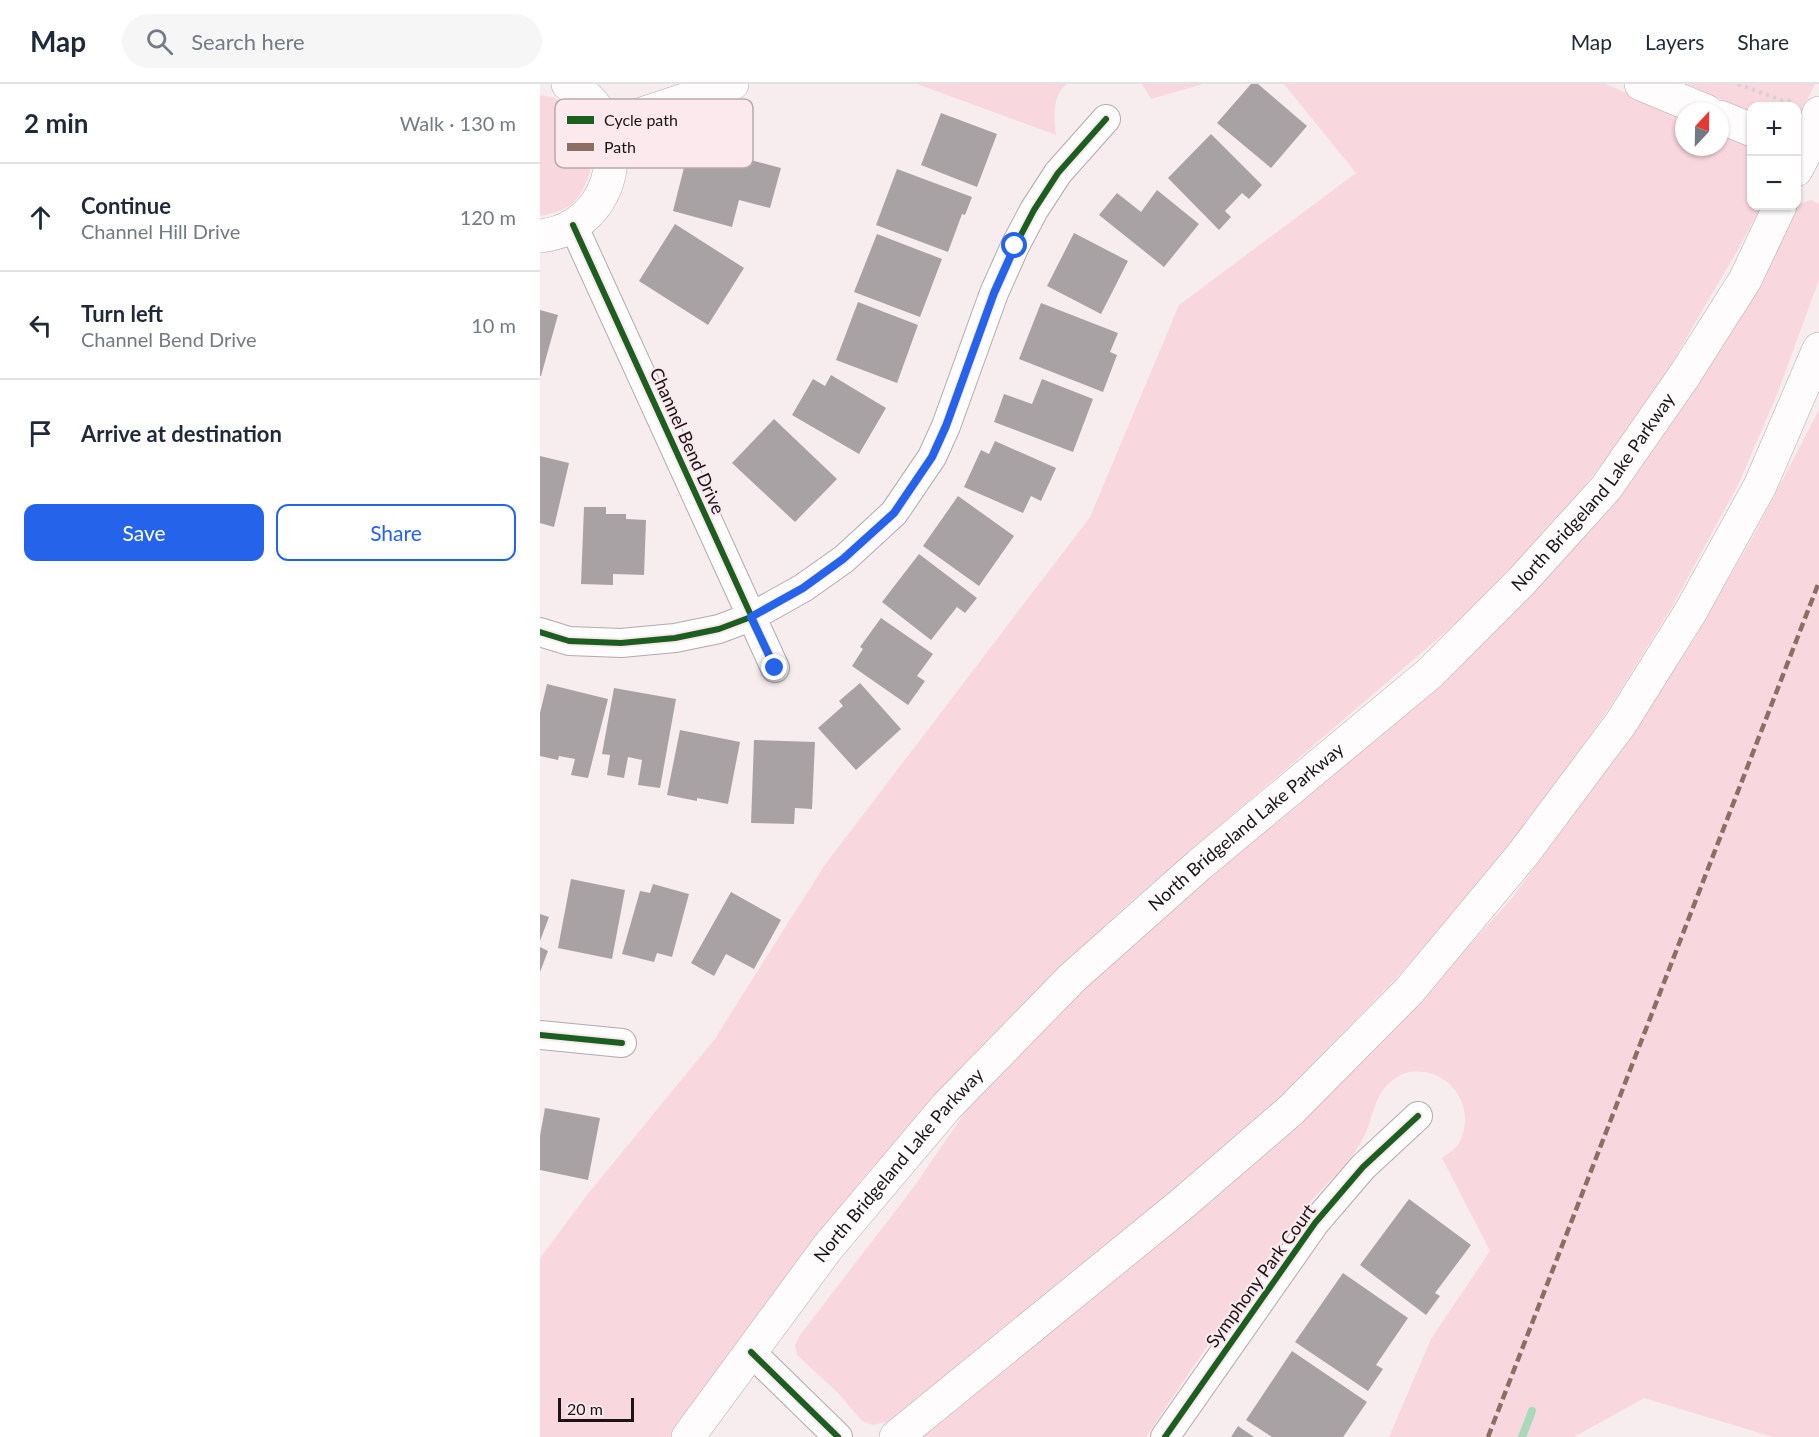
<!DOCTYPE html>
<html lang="en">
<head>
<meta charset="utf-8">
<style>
  :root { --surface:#fff; --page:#f6f6f7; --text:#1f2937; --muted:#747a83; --line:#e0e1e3; --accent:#2563eb }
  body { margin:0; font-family:Lato,sans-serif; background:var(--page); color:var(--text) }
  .controls { position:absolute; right:18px; top:18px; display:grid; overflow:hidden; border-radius:12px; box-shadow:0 2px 4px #0004 }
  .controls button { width:54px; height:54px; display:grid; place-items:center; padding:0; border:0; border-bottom:2px solid var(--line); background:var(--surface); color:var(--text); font:30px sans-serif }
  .compass { position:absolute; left:1135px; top:18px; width:54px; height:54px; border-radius:50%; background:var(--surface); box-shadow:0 2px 4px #0004; rotate:22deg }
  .scale { position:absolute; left:18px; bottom:15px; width:76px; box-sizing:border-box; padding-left:6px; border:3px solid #1a1416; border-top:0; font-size:16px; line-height:21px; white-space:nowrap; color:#1a1416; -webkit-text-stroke:4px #fbe9ed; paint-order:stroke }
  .stop { position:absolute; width:18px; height:18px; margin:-14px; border:4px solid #2563eb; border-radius:50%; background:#fff }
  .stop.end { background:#2563eb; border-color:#fff; box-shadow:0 2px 6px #0008 }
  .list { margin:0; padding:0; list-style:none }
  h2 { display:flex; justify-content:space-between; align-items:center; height:78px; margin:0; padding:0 24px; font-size:26px }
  h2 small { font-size:20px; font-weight:400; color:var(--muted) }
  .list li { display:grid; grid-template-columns:39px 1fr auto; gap:18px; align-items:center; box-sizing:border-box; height:108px; padding:0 24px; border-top:2px solid var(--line) }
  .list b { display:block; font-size:22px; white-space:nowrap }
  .list p { margin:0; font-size:20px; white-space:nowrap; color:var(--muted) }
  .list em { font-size:20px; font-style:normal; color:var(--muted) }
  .actions { display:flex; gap:12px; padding:18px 24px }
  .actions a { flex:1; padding:14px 0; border:2px solid var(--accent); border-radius:12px; text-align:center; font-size:21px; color:var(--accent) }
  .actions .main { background:var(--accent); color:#fff }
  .icon { flex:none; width:33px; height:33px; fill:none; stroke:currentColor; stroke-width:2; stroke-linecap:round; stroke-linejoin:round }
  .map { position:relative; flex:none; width:1279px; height:1353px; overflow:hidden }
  header { display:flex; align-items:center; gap:36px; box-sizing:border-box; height:84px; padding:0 30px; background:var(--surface); border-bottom:2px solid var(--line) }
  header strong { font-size:28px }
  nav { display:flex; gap:33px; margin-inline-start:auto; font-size:21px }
  .search { width:420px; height:54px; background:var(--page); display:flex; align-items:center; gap:15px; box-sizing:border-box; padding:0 21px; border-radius:33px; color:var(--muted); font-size:22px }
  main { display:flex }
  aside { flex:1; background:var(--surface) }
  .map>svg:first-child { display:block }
  .green { fill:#f9d7df }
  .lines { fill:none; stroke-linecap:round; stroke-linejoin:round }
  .stream { stroke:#aad8ba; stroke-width:8 }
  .building { fill:#a9a2a4 }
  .street-casing { stroke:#b2aaac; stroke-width:30 }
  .secondary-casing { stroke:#b2aaac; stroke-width:34 }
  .path { stroke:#d4d1d2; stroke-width:4; stroke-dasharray:3 4.5; stroke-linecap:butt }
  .street { stroke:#fefcfd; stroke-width:28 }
  .secondary { stroke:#fefcfd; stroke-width:33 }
  .quiet { stroke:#8d6e63; stroke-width:4.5; stroke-dasharray:9 4.5; stroke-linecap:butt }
  .cycleway-casing { stroke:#fbe9ed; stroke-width:10 }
  .cycleway { stroke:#1b5e20; stroke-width:6 }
  .route { stroke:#2563eb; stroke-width:8 }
  .labels { text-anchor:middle; stroke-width:4.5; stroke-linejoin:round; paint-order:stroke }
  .street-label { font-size:18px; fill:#1a1416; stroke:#fbe9ed }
  .key { fill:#fbe9ed; stroke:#b8a9ac; stroke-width:1.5 }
  .key-label { font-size:16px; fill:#1a1416 }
</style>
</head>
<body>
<header>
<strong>Map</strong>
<div class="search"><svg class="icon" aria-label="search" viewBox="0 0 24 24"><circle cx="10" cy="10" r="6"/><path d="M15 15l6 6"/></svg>Search here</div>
<nav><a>Map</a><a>Layers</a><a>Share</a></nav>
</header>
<main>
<aside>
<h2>2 min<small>Walk · 130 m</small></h2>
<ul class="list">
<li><svg class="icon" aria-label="ahead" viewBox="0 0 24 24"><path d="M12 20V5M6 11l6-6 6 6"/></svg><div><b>Continue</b><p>Channel Hill Drive</p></div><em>120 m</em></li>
<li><svg class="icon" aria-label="left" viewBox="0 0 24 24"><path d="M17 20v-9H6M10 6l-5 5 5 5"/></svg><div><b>Turn left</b><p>Channel Bend Drive</p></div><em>10 m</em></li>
<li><svg class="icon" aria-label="arrive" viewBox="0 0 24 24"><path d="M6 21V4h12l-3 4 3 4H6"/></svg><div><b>Arrive at destination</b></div></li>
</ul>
<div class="actions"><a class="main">Save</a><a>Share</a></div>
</aside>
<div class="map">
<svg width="1279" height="1353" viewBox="0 0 1279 1353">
  <rect width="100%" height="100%" fill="#f7edef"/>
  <g class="green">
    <path d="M377 0H527C512 11 514 34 516 51Z"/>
    <path d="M602 0H663L611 15Z"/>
    <path d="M744 0H1066L1144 34V63H1180V50L1211 63 1212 122H1221C1204 157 1183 191 1163 225 1139 267 1115 310 1086 349 1037 415 980 476 922 534L585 823 525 879 424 980 324 1093 130 1353H0V1174L47 1111 174 956 284 782 550 433 639 221 816 89Z"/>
    <path d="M1147 0H1275L1261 29 1257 31 1256 22H1212L1211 29Z"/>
    <path d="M0 11C4 12 9 12 14 14 19 15 24 20 29 24 60 46 58 91 34 118 26 126 11 130 0 132Z"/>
    <path d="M1271 116 1279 120V196L1236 313 1199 399 1132 523 1072 620 1010 709 940 798 861 889 735 1019 647 1097 347 1338 333 1341 322 1337 298 1309 257 1271 255 1261 260 1251 373 1104 443 1002 576 871 944 551 1249 130 1260 120Z"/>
    <path d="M1279 326V1353H1233L1104 1314 1034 1353H849L891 1255 950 1167 902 1074C907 1070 916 1065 919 1059 938 1024 910 982 869 988 864 989 860 991 856 994 832 1008 834 1038 820 1060 807 1082 787 1099 770 1118 760 1129 751 1142 742 1154 695 1219 651 1287 606 1353H376L886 909 972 814 1079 669 1155 554 1216 447Z"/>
  </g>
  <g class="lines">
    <path class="stream" d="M982 1353 992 1327"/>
  </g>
  <g class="building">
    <path d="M711 0H718L767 42 731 84 677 39Z"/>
    <path d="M401 29 457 50 437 103 381 81Z"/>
    <path d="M671 50 722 101 709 115 702 109 685 127 691 133 679 146 628 94Z"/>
    <path d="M150 60 241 84 230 124 199 116 192 143 133 127Z"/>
    <path d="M357 85 432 113 425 131 422 130 408 168 336 141Z"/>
    <path d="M617 106 659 140 624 183 559 131 577 109 601 128Z"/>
    <path d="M135 140 204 184 168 241 99 197Z"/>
    <path d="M534 149 588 177 561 230 507 202Z"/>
    <path d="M337 150 402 175 380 233 314 208Z"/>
    <path d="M318 218 378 241 357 299 296 276Z"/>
    <path d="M501 219 578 249 570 268 577 271 563 308 479 275Z"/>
    <path d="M0 226 18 231 1 292H0Z"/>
    <path d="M291 291 346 324 319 370 252 331 273 295 285 302Z"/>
    <path d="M502 295 553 315 533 368 454 338 464 310 492 320Z"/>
    <path d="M234 335 297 395 255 438 192 379Z"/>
    <path d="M455 357 516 384 501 417 491 412 483 429 424 403 441 366 449 370Z"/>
    <path d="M0 372 29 379 14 443 0 439Z"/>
    <path d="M418 412 474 452 439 502 383 462Z"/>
    <path d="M44 423H66V430H86V435L106 436 104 491 73 490V501L41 500Z"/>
    <path d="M379 470 437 514 425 529 417 523 391 556 342 518Z"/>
    <path d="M341 534 393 570 377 592 385 597 368 621 312 582 323 565 320 563Z"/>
    <path d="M320 599 361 645 316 686 278 644 303 622 299 617Z"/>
    <path d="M7 600 68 615 48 694 31 691 35 675 19 672 18 676 0 672V629Z"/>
    <path d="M74 604 136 615 120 704 98 701 102 676 88 673 84 694 67 691 70 671 62 670Z"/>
    <path d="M140 646 200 658 188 720 157 714V717L127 711Z"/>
    <path d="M214 656 275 658 272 725 255 724 254 740 211 739Z"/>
    <path d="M31 795 85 806 72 875 18 864Z"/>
    <path d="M113 800 149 810 132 873 117 869 114 878 82 870 100 807 110 809Z"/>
    <path d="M191 808 241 836 214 885 186 870 174 892 151 879Z"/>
    <path d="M0 830 9 833 0 857Z"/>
    <path d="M0 863 8 867 0 888Z"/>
    <path d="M5 1024 60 1034 48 1096 0 1086V1052Z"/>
    <path d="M869 1115 931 1161 895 1209 900 1212 886 1231 820 1181Z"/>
    <path d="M803 1189 868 1234 836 1281 843 1285 828 1307 755 1258Z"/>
    <path d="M752 1267 827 1318 803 1353H732L706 1336Z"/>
    <path d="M698 1342 714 1353H691Z"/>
  </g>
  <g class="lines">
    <defs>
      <g id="street">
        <path d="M33 141 235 584"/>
        <path d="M0 548 29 557 81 559 135 554 179 545 211 533 263 504 304 475 328 453 354 429 392 373 406 342 454 209 475 162 494 126 518 89 566 35"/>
        <path d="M0 951 82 959"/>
        <path d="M211 1268 298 1353"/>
        <path d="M625 1353 775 1139 823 1083 878 1032"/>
      </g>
      <g id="secondary">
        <path d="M1101 0 1166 27"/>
        <path d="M1180 33 1212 46"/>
        <path d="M66 42 192 0"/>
        <path d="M1256 86 1265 69 1279 29"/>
        <path d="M0 152C79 144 98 36 28 0"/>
        <path id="s1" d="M148 1353 288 1163 407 1022 532 894 659 781 890 589 980 499 1066 404 1144 292 1205 196 1240 122"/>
        <path d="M356 1353 642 1120 750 1027 869 907 983 770 1081 639 1151 527 1220 402 1279 265"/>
      </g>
    </defs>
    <use href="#street" class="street-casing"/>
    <use href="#secondary" class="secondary-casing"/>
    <path class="path" d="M1198 0 1241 16 1252 17"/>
    <use href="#street" class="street"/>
    <use href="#secondary" class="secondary"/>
    <path class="quiet" d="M948 1353 1279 498"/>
    <defs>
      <g id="cycleway">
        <path d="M33 141 235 584"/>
        <path d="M0 548 29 557 81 559 135 554 179 545 211 533 263 504 304 475 328 453 354 429 392 373 406 342 454 209 475 162 494 126 518 89 566 35"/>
        <path d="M0 951 82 959"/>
        <path d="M211 1268 298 1353"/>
        <path d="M625 1353 775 1139 823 1083 878 1032"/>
      </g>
    </defs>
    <use href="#cycleway" class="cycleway-casing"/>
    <use href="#cycleway" class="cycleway"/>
  </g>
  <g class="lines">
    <path class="route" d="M235 584 211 533 263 504 303 475 354 429 392 373 406 342 454 209 475 162"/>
  </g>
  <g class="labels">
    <g class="street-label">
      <text transform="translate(147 357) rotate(66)" y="6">Channel Bend Drive</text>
      <text dy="6" stroke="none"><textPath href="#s1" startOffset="1314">North Bridgeland Lake Parkway</textPath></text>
      <text dy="6" stroke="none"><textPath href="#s1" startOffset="830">North Bridgeland Lake Parkway</textPath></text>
      <text dy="6" stroke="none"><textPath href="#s1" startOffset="344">North Bridgeland Lake Parkway</textPath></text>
      <text transform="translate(721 1192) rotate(-54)" y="6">Symphony Park Court</text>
    </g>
  </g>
  <rect x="15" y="15" width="198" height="69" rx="9" class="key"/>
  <rect x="27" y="32" width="27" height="8" fill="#1b5e20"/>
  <rect x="27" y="59" width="27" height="8" fill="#8d6e63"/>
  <g class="key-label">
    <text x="64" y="42">Cycle path</text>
    <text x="64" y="69">Path</text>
  </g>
</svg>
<div class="controls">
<button>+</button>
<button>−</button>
</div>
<svg class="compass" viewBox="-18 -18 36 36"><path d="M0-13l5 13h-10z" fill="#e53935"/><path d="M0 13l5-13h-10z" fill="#747a83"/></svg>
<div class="scale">20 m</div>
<div class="stop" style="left:475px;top:162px"></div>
<div class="stop end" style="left:235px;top:584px"></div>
</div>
</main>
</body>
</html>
